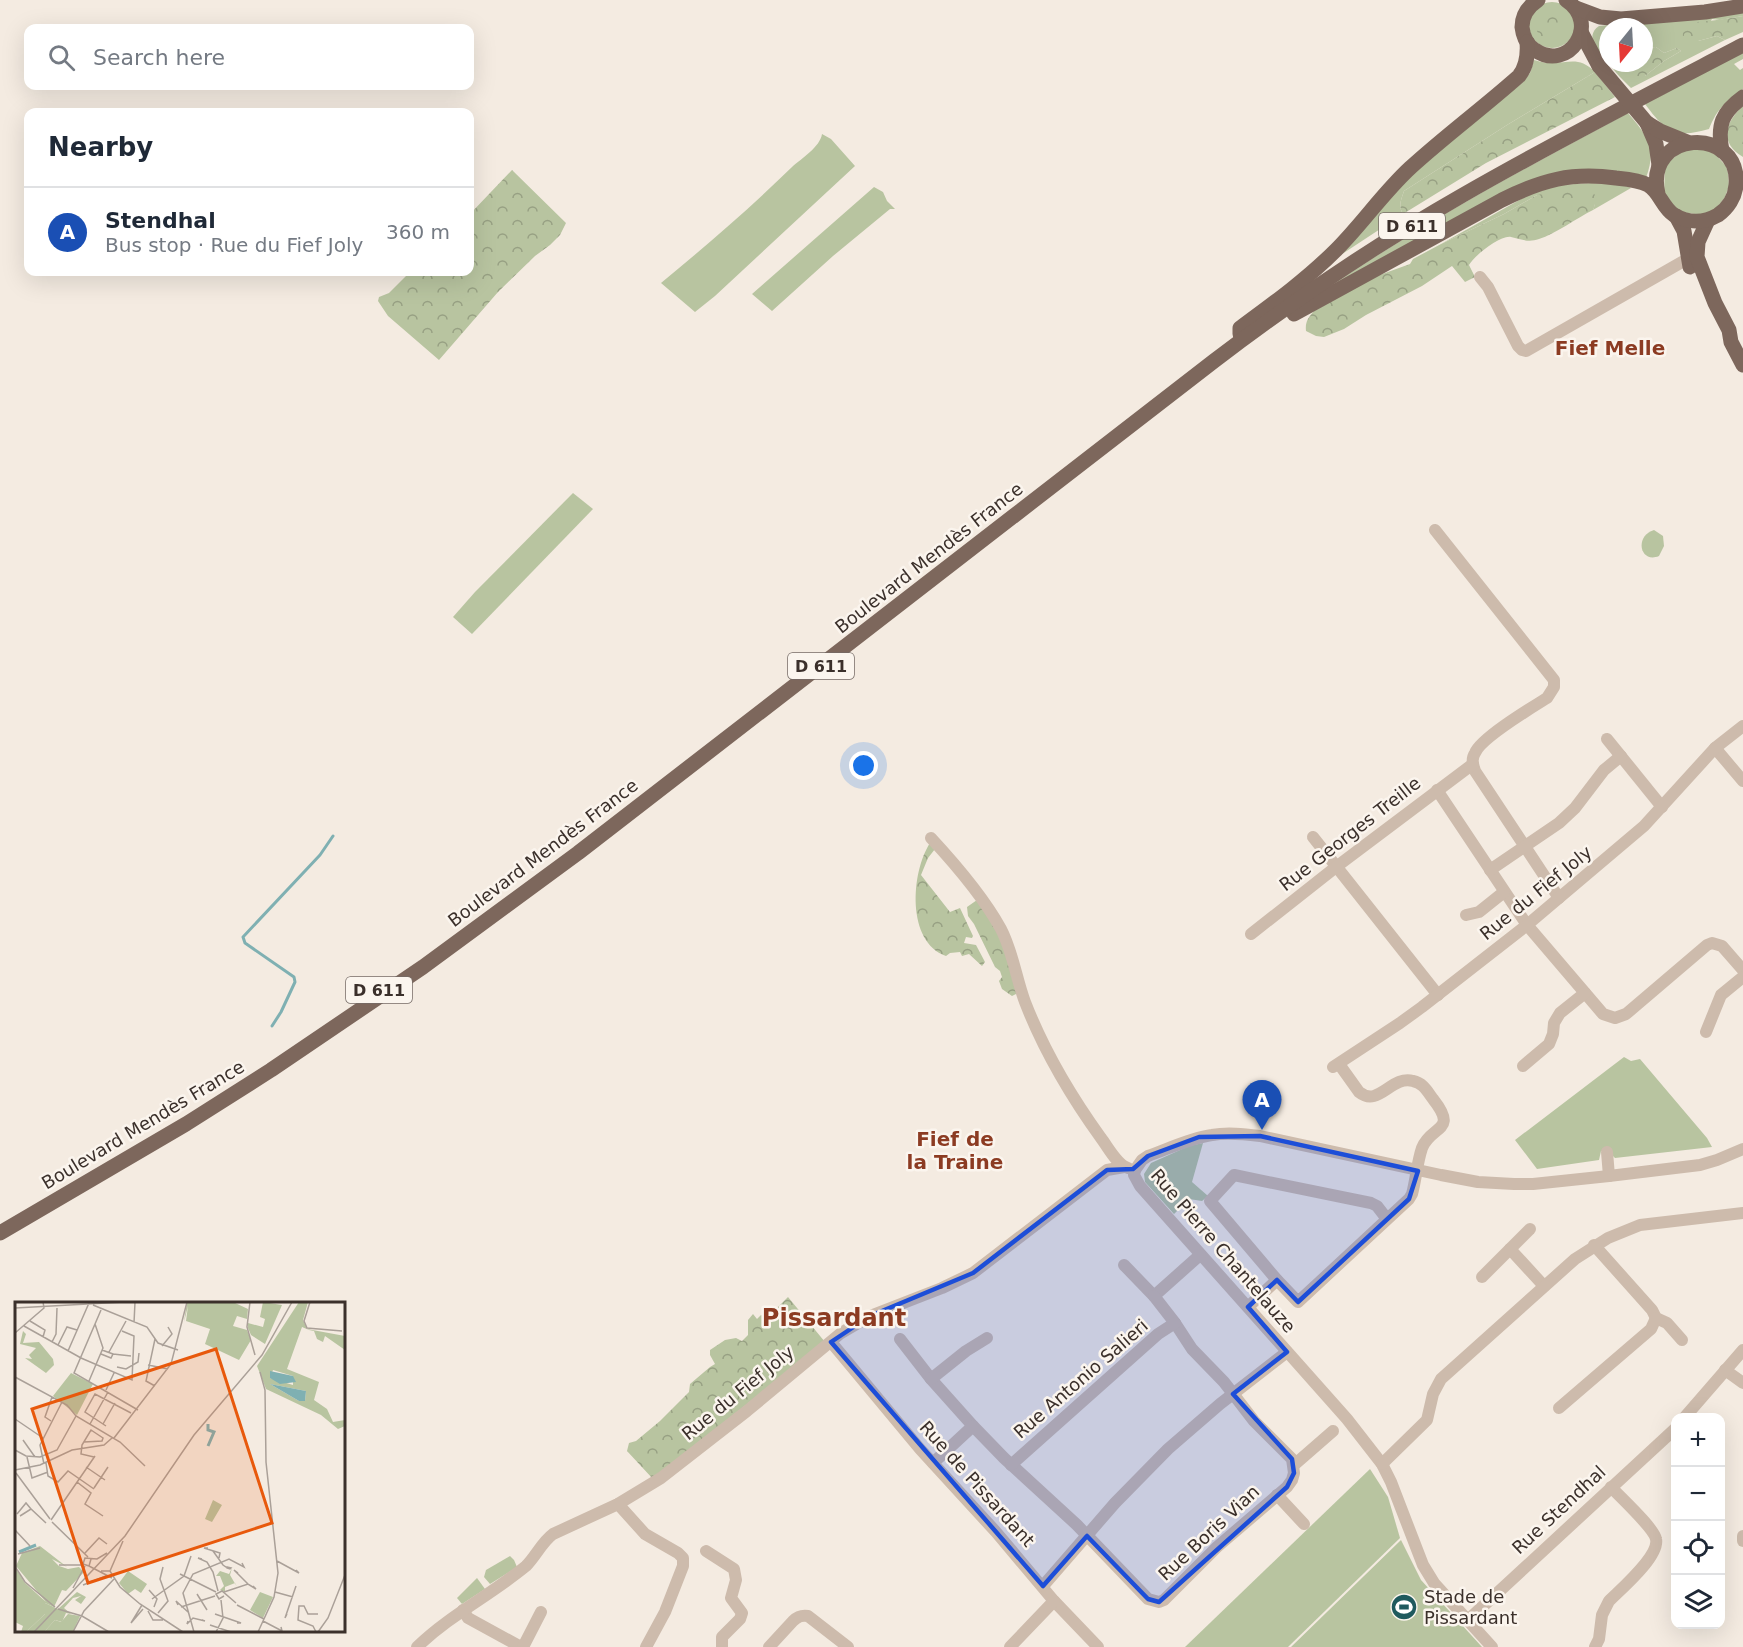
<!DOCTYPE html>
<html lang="en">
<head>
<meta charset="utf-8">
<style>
  :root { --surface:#fff; --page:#f6f6f7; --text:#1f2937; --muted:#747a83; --line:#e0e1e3; --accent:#db2777 }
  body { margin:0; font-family:"DejaVu Sans",sans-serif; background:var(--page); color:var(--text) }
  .controls { position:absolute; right:18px; bottom:18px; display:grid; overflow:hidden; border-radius:12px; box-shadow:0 6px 24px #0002 }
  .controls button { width:54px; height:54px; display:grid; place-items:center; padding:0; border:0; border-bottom:2px solid var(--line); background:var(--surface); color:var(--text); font:30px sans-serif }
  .compass { position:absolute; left:1599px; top:18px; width:54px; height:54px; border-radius:50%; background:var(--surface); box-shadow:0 6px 24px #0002; rotate:198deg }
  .you { position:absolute; left:864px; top:766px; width:21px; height:21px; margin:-15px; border:4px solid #fff; border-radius:50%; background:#1a73e8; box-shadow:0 0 0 9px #1a73e833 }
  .badge { display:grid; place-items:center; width:39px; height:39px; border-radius:50%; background:var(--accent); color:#fff; font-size:20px; font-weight:700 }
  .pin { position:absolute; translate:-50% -50px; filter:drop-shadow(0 2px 3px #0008) }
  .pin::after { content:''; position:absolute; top:32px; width:21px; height:18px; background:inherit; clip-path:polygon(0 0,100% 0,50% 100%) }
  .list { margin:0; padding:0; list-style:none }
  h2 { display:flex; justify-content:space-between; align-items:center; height:78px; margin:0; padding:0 24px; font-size:26px }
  h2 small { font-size:20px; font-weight:400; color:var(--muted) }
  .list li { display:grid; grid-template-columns:39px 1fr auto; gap:18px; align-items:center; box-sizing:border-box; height:90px; padding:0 24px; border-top:2px solid var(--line) }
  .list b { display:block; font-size:22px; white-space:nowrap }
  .list p { margin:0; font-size:20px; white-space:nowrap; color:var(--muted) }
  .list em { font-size:20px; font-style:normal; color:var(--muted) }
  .icon { flex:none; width:33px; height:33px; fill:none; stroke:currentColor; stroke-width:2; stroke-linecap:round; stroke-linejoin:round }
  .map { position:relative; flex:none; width:1743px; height:1647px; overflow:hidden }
  .search { position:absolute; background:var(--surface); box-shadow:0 6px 24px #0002; left:24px; top:24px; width:450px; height:66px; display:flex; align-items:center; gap:15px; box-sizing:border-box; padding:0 21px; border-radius:12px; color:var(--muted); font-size:22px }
  .panel { position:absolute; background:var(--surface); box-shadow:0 6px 24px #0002; left:24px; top:108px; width:450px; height:168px; border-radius:12px }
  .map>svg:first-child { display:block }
  .green { fill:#b8c4a0 }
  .forest { fill:url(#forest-crowns) }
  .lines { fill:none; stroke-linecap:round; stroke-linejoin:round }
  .stream { stroke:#7fb0b2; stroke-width:3 }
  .minor { stroke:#cdbbac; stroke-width:12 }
  .major { stroke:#7d675c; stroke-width:15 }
  .major-bridge { stroke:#7d675c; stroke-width:15 }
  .marked { fill:#1d4ed8; fill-opacity:0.2; stroke:#1d4ed8; stroke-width:4.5; stroke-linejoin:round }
  .labels { text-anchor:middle; stroke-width:5; stroke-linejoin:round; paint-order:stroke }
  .shield { fill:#fbf5ee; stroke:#756b66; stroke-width:1.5 }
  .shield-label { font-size:16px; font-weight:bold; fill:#3b302b }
  .street-label { font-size:18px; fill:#3b302b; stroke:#fbf5ee }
  .poi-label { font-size:18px; fill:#3b302b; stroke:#fbf5ee; text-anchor:start }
  .neighbourhood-label { font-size:20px; font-weight:bold; fill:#8c3b22; stroke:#fbf5ee }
  .district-label { font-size:24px; font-weight:bold; fill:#8c3b22; stroke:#fbf5ee }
  .inset-river { fill:none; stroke:#7fb0b2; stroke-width:3 }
  .inset-road { fill:none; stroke:#aaa098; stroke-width:1.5 }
  .view { fill:#e8590c; fill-opacity:0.15; stroke:#e8590c; stroke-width:3 }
  .inset-edge { fill:none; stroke:#3b302b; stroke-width:3 }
</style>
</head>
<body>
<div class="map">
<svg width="1743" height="1647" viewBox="0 0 1743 1647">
  <defs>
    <pattern id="forest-crowns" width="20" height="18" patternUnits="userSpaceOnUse" patternTransform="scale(1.5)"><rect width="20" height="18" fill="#b8c4a0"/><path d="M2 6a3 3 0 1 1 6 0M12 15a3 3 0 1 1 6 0" fill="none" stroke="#97a083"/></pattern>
  </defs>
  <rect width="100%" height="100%" fill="#f4ebe1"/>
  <g class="green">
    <circle cx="1552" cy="25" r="23"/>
    <path d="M1743 11V16L1720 20 1712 19 1698 41 1717 36 1725 40 1631 88 1619 76H1645L1664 61 1681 51 1677 48 1664 53 1656 47 1644 48V27H1608V63H1610L1609 64C1600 53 1583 37 1599 26Z"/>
    <path d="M1743 52V59L1734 64 1740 70 1743 68V89C1724 104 1718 107 1709 129 1675 139 1665 131 1645 104Z"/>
    <path d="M1534 60C1539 61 1544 63 1549 63 1568 64 1578 55 1595 72L1507 125 1404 191C1401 200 1398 206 1403 214L1330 262 1412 174 1524 81 1530 73Z"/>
    <path d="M1628 113C1648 137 1657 147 1646 178L1573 173 1331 286C1426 221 1527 167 1628 113Z"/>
    <path d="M822 134 831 139 855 166 715 296 695 312 661 283C706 246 750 208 792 167 802 158 820 147 822 134Z"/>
    <path d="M1703 148 1716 155 1726 166 1728 173 1729 186 1725 197 1718 207 1703 215 1680 212 1664 195 1665 166 1681 151Z"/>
    <path d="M1591 183 1626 185 1631 188 1593 210 1595 204 1537 195 1504 214 1441 244 1530 194 1560 185Z"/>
    <path d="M874 187 883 192 887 201 895 209H890L833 256 772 311 752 294Z"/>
    <path d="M573 493 593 509 472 634 453 617 475 592Z"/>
    <path d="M1654 530 1663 536 1664 546 1659 556C1640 564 1634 536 1654 530Z"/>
    <path d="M1624 1057 1631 1061 1640 1059 1707 1138 1712 1147 1615 1158 1613 1156 1611 1151H1601L1599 1160 1537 1169 1515 1140Z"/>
    <path d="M1203 1143 1192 1182 1208 1196 1202 1201 1189 1199 1174 1214 1145 1182 1144 1174 1151 1163 1189 1146Z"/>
    <path d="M1370 1469 1388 1497 1400 1538 1288 1647H1185Z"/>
    <path d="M1401 1540 1421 1580 1482 1647H1291Z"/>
    <path d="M510 1556 514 1560 517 1567 490 1584 484 1577 486 1570Z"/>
    <path d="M477 1578 485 1589 462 1604 457 1598Z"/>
  </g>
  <g class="forest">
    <circle cx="1549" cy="26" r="13"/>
    <path d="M1743 16V32L1725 40 1717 36 1698 41 1683 37 1682 24C1703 21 1723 20 1743 16Z"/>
    <path d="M1656 47 1664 53 1677 48 1681 51 1664 61 1645 76H1619L1609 64 1644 63V48Z"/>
    <path d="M1595 72 1615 97 1486 163 1403 214C1398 206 1401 200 1404 191L1507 125Z"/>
    <path d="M1743 106V157C1719 143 1725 122 1743 106Z"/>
    <path d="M512 170 566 223 560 235 550 245 535 256 498 292 439 360 388 316 378 301 379 297 389 293 410 272H470V214Z"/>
    <path d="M1572 189 1592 190C1597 196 1596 203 1593 210 1577 218 1555 234 1539 239 1528 243 1521 239 1511 237 1500 235 1474 256 1469 265L1475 277 1465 282 1452 266 1422 286 1366 315 1344 329 1324 337 1316 336 1306 331C1305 322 1308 318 1314 311L1374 277 1410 264 1413 259 1441 244 1504 214 1537 195Z"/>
    <path d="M930 843 935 849 928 858 921 875 950 912 960 908 973 936 972 938 966 937 964 943 976 945 985 962 982 966 969 954 962 956 960 952 950 953 946 956C906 942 911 872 930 843Z"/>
    <path d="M977 900 1001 936 1018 993 1012 996 1002 989 999 981 1002 977 1000 971 995 967 974 924 968 916 967 907Z"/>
    <path d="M788 1297 825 1342 653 1479 627 1451 629 1443 636 1441 660 1421 689 1392 690 1384 710 1367 715 1364 710 1355V1350L725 1340 736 1338 742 1341 748 1335V1320L753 1314 757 1319 761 1315 767 1318Z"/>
  </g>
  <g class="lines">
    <path class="stream" d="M272 1026 281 1012 295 982 294 977 245 943 243 937 320 855 333 836"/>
    <g class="minor">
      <path d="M1480 277 1488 287 1518 346 1522 350 1526 351 1682 262 1688 260"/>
      <path d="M1435 530 1554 680V687L1547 698C1531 708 1481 738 1475 753 1471 759 1473 765 1475 771L1559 898"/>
      <path d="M1607 739 1662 807"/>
      <path d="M1715 748 1743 781"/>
      <path d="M1437 790 1527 925 1603 1014 1615 1018 1626 1014 1707 945 1712 943 1722 946 1743 970"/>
      <path d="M1313 837 1438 995"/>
      <path d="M931 838C956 865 983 896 1001 929 1013 952 1016 978 1025 1002 1044 1051 1070 1095 1101 1138 1108 1147 1117 1165 1128 1168"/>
      <path d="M1490 870 1559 823 1575 808 1604 770 1621 756"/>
      <path d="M1466 915 1479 912 1504 892"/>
      <path d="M1251 934 1336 867 1473 764"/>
      <path d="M1706 1032 1721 995 1743 977"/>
      <path d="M1339 1064 1359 1092C1379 1108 1391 1075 1413 1081 1423 1083 1427 1091 1433 1099 1459 1132 1431 1125 1422 1148 1417 1163 1416 1179 1412 1194L1409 1199 1298 1302 1277 1280 1210 1201 1234 1175 1371 1203 1377 1206 1387 1219"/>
      <path d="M1523 1066 1549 1044 1553 1034 1554 1023 1560 1013 1585 993"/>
      <path d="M1333 1067 1400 1023 1422 1007 1527 925 1644 826 1715 748 1743 726"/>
      <path d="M1607 1152 1609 1176"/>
      <path d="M1135 1170 1142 1160 1148 1156C1168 1149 1190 1138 1212 1135 1227 1132 1244 1134 1260 1136L1441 1175 1478 1182 1514 1184H1533L1609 1176 1700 1165 1717 1160 1743 1149"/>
      <path d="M1135 1170 1134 1175 1140 1186 1347 1419 1382 1464 1391 1482 1423 1565 1434 1583 1492 1647"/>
      <path d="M1594 1245 1652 1310 1656 1318 1667 1323 1682 1340"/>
      <path d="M1510 1249 1544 1286"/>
      <path d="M1124 1265 1154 1296 1200 1255"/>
      <path d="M1482 1277 1530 1229"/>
      <path d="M1248 1307 1277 1280"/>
      <path d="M900 1339 931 1379 973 1426 1004 1458 1077 1525 1148 1599 1159 1602 1164 1600 1217 1547 1287 1487 1292 1480 1294 1473 1292 1459 1254 1421 1224 1382 1192 1349 1175 1323 1154 1296"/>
      <path d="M831 1342 920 1449 996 1532 1054 1601 1098 1647"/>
      <path d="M1725 1370 1743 1383"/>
      <path d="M931 1379 966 1351 987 1338"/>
      <path d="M1559 1408 1651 1329 1656 1318"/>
      <path d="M1684 1418 1743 1350"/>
      <path d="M933 1463 973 1426"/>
      <path d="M1382 1464 1427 1420 1433 1394 1441 1379 1575 1259 1608 1238 1640 1225 1743 1213"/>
      <path d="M1011 1465 1158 1334 1175 1323"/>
      <path d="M1294 1465 1333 1431"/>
      <path d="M1277 1495 1304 1524"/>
      <path d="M618 1504 645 1534 678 1553 683 1558V1566L665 1612 646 1647"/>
      <path d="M1743 1536V1541"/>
      <path d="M706 1551 734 1569 736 1580 731 1598 742 1613 740 1619 722 1637V1647"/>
      <path d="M1043 1586 1115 1503 1168 1449 1220 1404 1287 1352"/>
      <path d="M463 1610 468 1618 521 1647"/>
      <path d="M1468 1620 1676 1428"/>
      <path d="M417 1647C450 1615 491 1595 526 1566 536 1556 542 1542 553 1534L618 1504 661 1478 747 1411 841 1333 870 1316 942 1288 973 1273 1107 1170 1124 1167"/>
      <path d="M523 1647 541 1612"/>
      <path d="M769 1647 793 1621C798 1616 802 1615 808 1616L848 1647"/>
      <path d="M1010 1647 1054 1601"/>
      <path d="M1595 1647 1599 1639 1602 1615 1609 1601C1621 1589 1660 1556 1656 1539 1654 1528 1620 1497 1611 1487"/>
    </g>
    <g class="major">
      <path d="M1538 0C1529 6 1522 15 1522 27 1523 36 1527 45 1535 50 1568 73 1602 24 1566 0"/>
      <path d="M1576 8 1600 17 1621 19 1705 12 1743 6"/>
      <path d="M1581 32 1599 66"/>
      <path d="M1647 123 1656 144 1659 165"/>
      <path d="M1647 123 1660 131 1687 142"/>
      <path d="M1722 151C1717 125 1722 112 1743 97"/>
      <path d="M1676 216 1684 231 1690 267"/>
      <path d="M1708 220 1698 242 1697 257 1715 303 1729 330 1731 342 1743 365"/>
      <path d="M1294 314 1502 200C1542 180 1571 172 1616 178 1626 179 1639 180 1648 185 1660 192 1662 207 1674 215 1688 223 1704 223 1718 215 1728 208 1735 197 1736 185 1741 125 1643 129 1658 194"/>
      <path d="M1240 334V328C1274 303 1307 279 1336 250 1362 224 1383 193 1410 168 1445 136 1483 108 1519 76 1527 66 1528 55 1527 42"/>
      <path d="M0 1233 186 1124 271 1070 423 967 578 853 1214 361C1294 300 1377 244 1463 195 1555 142 1649 94 1743 45"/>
    </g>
    <path class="major-bridge" d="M1599 66 1647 123"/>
  </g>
  <path class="marked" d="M1260 1136 1418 1171 1409 1199 1298 1302 1277 1280 1248 1307 1287 1352 1233 1394 1292 1459 1294 1473 1287 1487 1159 1602 1148 1599 1087 1536 1043 1586 831 1342 870 1316 973 1273 1107 1170 1133 1169 1148 1156 1199 1137Z"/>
  <defs>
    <symbol id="stadium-disc" viewBox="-11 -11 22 22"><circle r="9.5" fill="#1f5a5e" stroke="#fbf5ee"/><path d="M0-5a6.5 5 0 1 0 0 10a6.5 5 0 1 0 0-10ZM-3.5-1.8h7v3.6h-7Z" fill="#fff"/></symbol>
  </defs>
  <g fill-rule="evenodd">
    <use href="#stadium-disc" x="1389" y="1592" width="30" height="30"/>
  </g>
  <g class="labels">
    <g class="shield">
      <rect x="1379" y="213" width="66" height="26" rx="4.5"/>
      <rect x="788" y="653" width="66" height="26" rx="4.5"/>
      <rect x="346" y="977" width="66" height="26" rx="4.5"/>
    </g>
    <g class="shield-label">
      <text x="1412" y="232">D 611</text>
      <text x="821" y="672">D 611</text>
      <text x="379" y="996">D 611</text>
    </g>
    <g class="street-label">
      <text transform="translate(929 558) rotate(-38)" y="6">Boulevard Mendès France</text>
      <text transform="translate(1350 834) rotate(-38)" y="6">Rue Georges Treille</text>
      <text transform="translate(543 853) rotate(-37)" y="6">Boulevard Mendès France</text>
      <text transform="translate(1536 893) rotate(-39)" y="6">Rue du Fief Joly</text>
      <text transform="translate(143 1125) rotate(-31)" y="6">Boulevard Mendès France</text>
      <text transform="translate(1223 1251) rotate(49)" y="6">Rue Pierre Chantelauze</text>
      <text transform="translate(1081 1379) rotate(-41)" y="6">Rue Antonio Salieri</text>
      <text transform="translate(738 1393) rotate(-39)" y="6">Rue du Fief Joly</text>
      <text transform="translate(977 1484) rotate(48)" y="6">Rue de Pissardant</text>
      <text transform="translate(1559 1510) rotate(-43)" y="6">Rue Stendhal</text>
      <text transform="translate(1209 1533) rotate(-43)" y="6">Rue Boris Vian</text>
    </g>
    <g class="poi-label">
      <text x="1424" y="1603">Stade de<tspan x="1424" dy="21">Pissardant</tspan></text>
    </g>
    <g class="neighbourhood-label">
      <text x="1610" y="355">Fief Melle</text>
      <text x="955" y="1146">Fief de<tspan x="955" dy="23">la Traine</tspan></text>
    </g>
    <g class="district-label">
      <text x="834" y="1326">Pissardant</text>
    </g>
  </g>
  <g transform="translate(15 1302)">
    <rect width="330" height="330" fill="#f4ebe1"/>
    <path d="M172 0H218L233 7 232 17 222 14 218 24 232 28 236 38 224 58 190 42 195 27 171 19 173 4 169 20ZM248 0 267 3 250 42 236 33 233 26V21L248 25 250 17 245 15ZM284 0H293L288 18 292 27 330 34V48L310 34 308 40 302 37 299 29 294 28 287 25 272 67 304 80 299 98 312 107 318 120 330 118V124L323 127 306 113 251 87 242 64ZM258 68 278 74V83L255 76ZM255 82 291 89 290 99H284ZM8 29 11 32 8 41 24 40 38 57 39 63 31 71 10 56 17 57 14 53 21 46 5 42ZM56 71 78 82 62 113 38 94ZM25 244 52 265 37 257 44 264 53 267 64 265 69 270 51 289 47 288 39 305 30 301V312L11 330H6L8 324 0 320V265L10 281 31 300 1 264 7 251ZM217 266 215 273 222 285 220 281 210 285V290L205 288 209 284 205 274H201L205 269 214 272ZM113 269 132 282 126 291 120 287 113 292 104 281ZM245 290 258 295 248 316 235 308ZM53 312 65 314 58 330H29L40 318 46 320Z" fill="#b8c4a0" fill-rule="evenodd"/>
    <path d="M198 198 207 203 197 220 190 217ZM62 290 71 295 66 302 60 298 66 294 58 296 49 306 56 312 51 311 47 320 40 318 29 330H11L30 312V301L43 307Z" fill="#b8c4a0"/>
    <path d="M255 69 278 74 281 80 265 82 255 76ZM255 82 291 89 290 99H284Z" fill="#7fb0b2"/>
    <path class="inset-river" d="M193 122V128L199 130 193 144M4 250 21 243"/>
    <path class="inset-road" d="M235 0 232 25 240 53M295 0 289 19 292 26 327 29M78 3 132 25 143 41 163 48M0 6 109 0M86 8 59 71 123 108M15 19 30 28 28 35M119 21 120 0M9 24 66 56 117 78 119 34 107 29M0 31 29 6 28 0M140 37 131 79 140 84M37 40 41 32 42 6M43 43 52 25 62 28M147 44 157 32 153 25M53 49 74 1M94 50 111 19M86 52 96 56 98 52 87 48M98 52 116 54M133 63 153 67M102 65 111 67 123 60 124 51M0 75 52 103 61 114 105 140 130 164M74 79 88 46 80 22M91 88 99 71M0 117 28 136M36 119 30 115 37 95M75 122 93 90M88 122 100 101M91 124 70 110 80 92 116 111M79 130 76 128 67 143 66 152 79 155M99 136 156 62 172 0M8 138 20 155M69 140 87 139 88 136 79 130M0 148 11 154 25 155 42 148 61 114M12 155 17 176 33 170M31 161 33 174 43 180 53 169 79 187M29 162 25 143 47 100M71 165 90 178M0 168 25 163 57 148 89 143 97 136M1 171 35 217M62 180 76 191 70 202 88 214M79 186 93 165M2 212 11 201 16 207M5 214 16 207 31 221M36 218 80 154M37 220 73 255M0 228 15 244M0 236 1 266 10 280 40 305M193 246H189L205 251 204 256M198 249 208 263 211 265H212V266L215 267 216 266 212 265M70 251 84 236 92 242M3 252 25 246M76 257 74 264 68 262 70 256 82 257 92 251M187 257 183 256 192 260 198 270 203 289M262 259 284 271 281 268M44 263H68M74 264 97 276M86 269H95L105 285 125 302 168 330M95 269 108 239M223 271 219 268 233 282M165 272 201 290M68 283 91 274M58 286 70 264M134 288 142 297 139 305M209 290 233 282 241 287 238 284M260 290 278 295M182 292 192 308M209 294 204 297 201 292 207 289 221 301M137 297 169 274 176 254M127 303 116 321 128 307M163 303 161 299 173 310M222 303 249 317M166 305 200 294M43 307 67 314 94 330M133 309 138 318H148M143 311 153 299 145 277 148 265M200 312 226 321H222M272 312 270 316 281 284M173 319 172 322 178 316 190 319 187 318M248 319 267 329 266 325M195 323 216 330M19 330 110 234 179 133 247 53 277 0M58 330 69 309 99 277M179 330 168 291 178 272 214 257 229 265 227 261M201 330 208 316 206 298M243 330 259 295 263 271 251 160 250 88 245 70M301 330 298 324 283 318 284 304H289L293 312H303M303 330 313 316 330 273"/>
    <path class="view" d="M201 47 257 221 73 281 17 107Z"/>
    <rect width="330" height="330" class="inset-edge"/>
  </g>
</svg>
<div class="controls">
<button>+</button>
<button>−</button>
<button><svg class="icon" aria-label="locate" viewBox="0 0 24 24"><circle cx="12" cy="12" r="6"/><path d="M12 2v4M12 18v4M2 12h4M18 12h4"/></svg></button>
<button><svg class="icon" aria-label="layers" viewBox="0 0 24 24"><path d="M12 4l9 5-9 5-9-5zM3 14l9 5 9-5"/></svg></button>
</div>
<svg class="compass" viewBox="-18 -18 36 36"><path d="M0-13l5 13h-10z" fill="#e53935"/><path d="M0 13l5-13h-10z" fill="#747a83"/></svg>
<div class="you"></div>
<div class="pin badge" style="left:1262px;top:1130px;background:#1a4fb4">A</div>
<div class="search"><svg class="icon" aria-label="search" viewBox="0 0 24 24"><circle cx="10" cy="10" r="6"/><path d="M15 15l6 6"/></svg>Search here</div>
<section class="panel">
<h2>Nearby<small></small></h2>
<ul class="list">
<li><span class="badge" style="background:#1a4fb4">A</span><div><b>Stendhal</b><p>Bus stop · Rue du Fief Joly</p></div><em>360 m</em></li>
</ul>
</section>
</div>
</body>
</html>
